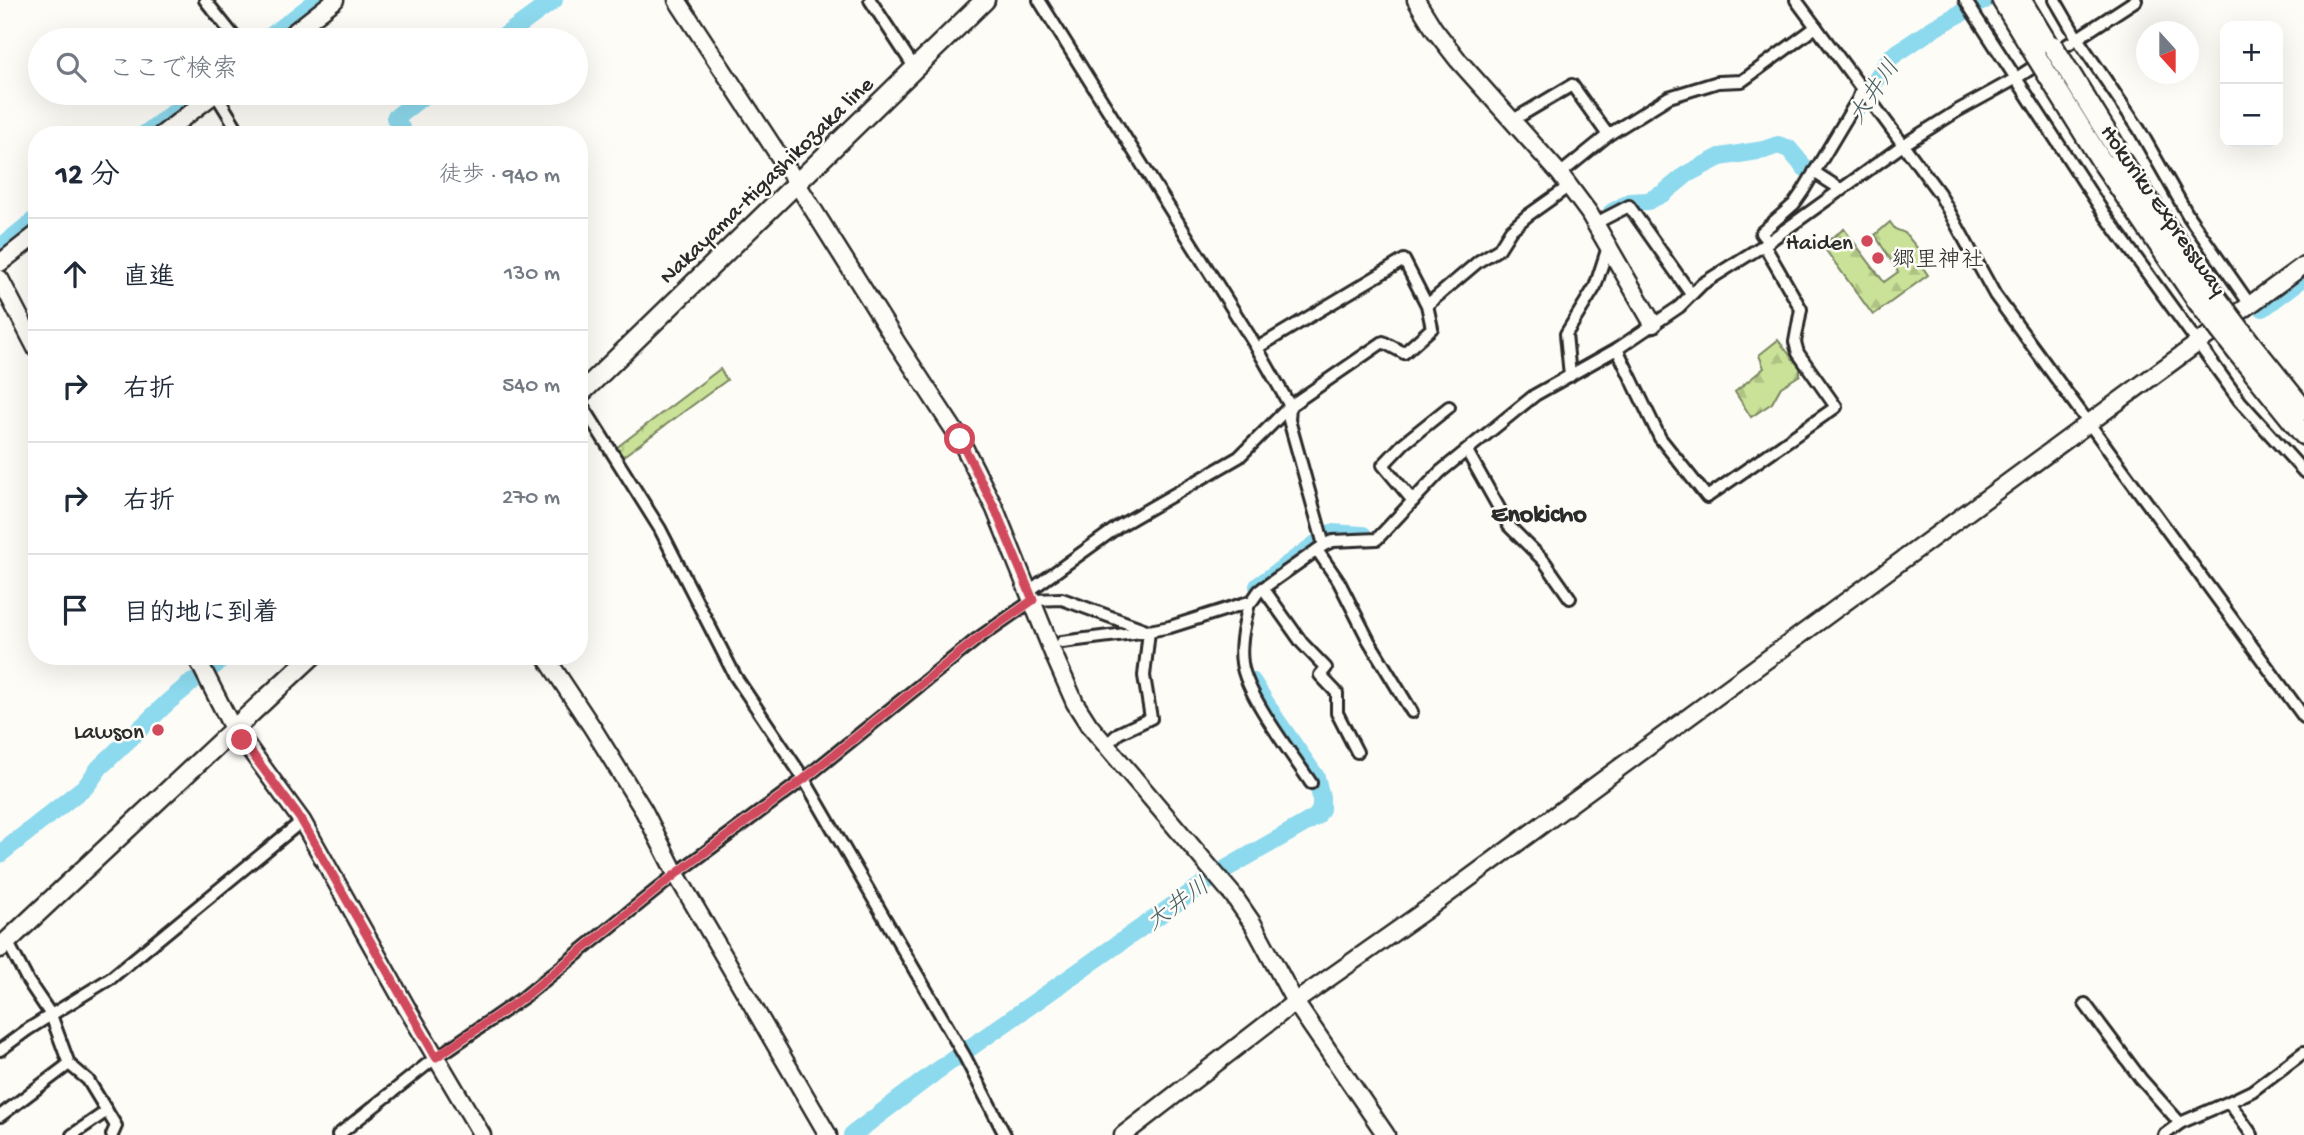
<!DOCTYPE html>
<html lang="ja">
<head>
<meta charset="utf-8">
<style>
  :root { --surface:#fff; --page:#f2f2f3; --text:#1f2937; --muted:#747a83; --line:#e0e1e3 }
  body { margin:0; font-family:"Gochi Hand","Klee One",sans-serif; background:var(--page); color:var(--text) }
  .controls { position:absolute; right:21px; top:21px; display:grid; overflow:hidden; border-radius:14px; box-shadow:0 7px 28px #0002 }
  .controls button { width:63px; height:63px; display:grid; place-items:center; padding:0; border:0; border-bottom:2px solid var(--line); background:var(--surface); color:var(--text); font:35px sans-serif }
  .compass { position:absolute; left:2136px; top:21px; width:63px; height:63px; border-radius:50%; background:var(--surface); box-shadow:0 7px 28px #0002; rotate:159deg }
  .stop { position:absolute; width:21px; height:21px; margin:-16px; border:5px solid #d1495b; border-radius:50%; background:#fff }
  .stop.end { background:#d1495b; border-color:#fff; box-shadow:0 2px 7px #0008 }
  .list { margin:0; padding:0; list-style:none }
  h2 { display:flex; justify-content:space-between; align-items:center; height:91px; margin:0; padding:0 28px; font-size:30px }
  h2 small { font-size:23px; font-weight:400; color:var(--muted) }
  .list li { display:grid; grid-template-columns:46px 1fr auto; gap:21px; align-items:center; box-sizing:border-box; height:112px; padding:0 28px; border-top:2px solid var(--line) }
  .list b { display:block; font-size:26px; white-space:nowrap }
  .list em { font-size:23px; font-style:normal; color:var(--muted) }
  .icon { flex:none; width:38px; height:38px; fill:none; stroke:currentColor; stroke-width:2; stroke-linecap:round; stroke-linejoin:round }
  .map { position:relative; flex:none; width:2304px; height:1135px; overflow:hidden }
  .search { position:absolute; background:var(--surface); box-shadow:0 7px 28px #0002; left:28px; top:28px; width:560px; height:77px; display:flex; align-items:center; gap:18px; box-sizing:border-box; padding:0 24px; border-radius:38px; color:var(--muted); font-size:26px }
  .panel { position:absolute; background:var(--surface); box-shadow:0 7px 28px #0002; left:28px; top:126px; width:560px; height:539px; border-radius:28px }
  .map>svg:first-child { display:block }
  .grass { fill:url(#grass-tufts); stroke:#7a8662; stroke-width:2 }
  .forest { fill:url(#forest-firs); stroke:#7a8662; stroke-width:2 }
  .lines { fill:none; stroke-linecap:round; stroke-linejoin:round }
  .river { stroke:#8dd9ed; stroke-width:18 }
  .street-casing { stroke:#2b2b2b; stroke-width:16 }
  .secondary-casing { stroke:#2b2b2b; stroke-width:21 }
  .primary-casing { stroke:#2b2b2b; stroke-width:23 }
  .highway-casing { stroke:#2b2b2b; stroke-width:24 }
  .street { stroke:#fdfcf7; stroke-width:10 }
  .secondary { stroke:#fdfcf7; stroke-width:16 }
  .primary { stroke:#fdfcf7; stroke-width:18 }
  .highway { stroke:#fdfcf7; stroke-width:19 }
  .highway-bridge-casing { stroke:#2b2b2b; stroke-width:24; stroke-linecap:butt }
  .highway-bridge { stroke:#fdfcf7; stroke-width:19 }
  .route { stroke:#d1495b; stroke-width:9 }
  .poi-dot { fill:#d1495b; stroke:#fdfcf7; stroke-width:2.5 }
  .labels { text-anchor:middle; stroke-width:5; stroke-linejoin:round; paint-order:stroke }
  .street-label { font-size:23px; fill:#2b2b2b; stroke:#fdfcf7 }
  .poi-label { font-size:23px; fill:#2b2b2b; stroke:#fdfcf7; text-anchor:end }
  .water-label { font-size:24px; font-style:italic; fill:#485f65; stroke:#fdfcf7 }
  .quarter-label { font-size:26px; font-weight:bold; fill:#2b2b2b; stroke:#fdfcf7 }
</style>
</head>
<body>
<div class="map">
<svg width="2304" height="1135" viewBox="0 0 2304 1135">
  <defs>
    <pattern id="grass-tufts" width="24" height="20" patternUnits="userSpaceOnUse" patternTransform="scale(1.75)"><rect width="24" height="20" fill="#cae298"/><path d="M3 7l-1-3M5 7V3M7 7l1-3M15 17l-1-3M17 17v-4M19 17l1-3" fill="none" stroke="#aec283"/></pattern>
    <pattern id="forest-firs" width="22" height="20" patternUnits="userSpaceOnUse" patternTransform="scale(1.75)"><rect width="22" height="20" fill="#cae298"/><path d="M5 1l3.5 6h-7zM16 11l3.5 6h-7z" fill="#aec283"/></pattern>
  </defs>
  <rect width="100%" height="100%" fill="#fdfcf7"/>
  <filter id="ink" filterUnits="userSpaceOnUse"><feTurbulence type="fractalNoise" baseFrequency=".0143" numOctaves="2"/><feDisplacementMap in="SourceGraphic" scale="14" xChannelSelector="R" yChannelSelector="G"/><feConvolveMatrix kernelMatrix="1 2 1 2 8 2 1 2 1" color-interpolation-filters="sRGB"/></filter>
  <g filter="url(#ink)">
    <path class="grass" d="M720 369 727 380 622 457 616 448Z"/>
    <g class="forest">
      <path d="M1890 222 1895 229 1905 233 1923 255 1921 265 1928 275 1873 315 1822 245 1844 229 1884 282 1898 272 1875 235Z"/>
      <path d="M1778 340 1800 368V375L1781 387 1772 403 1751 417 1735 392 1764 368 1759 355Z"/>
    </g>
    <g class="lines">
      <g class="river">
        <path d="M266 40 318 0"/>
        <path d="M499 40 554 0"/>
        <path d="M1857 108 1891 57 1934 28 1985 0"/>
        <path d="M144 135 199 93"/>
        <path d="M405 135 395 118 427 93"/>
        <path d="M1612 212 1630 202 1648 201 1664 193 1687 174 1720 157 1764 150 1778 145 1789 149 1805 168"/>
        <path d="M6 243 37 218"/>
        <path d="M2263 308 2304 277"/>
        <path d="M1258 586 1331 533 1363 535"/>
        <path d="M214 666 225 656"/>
        <path d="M0 854 87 785 99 768 168 702 192 682"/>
        <path d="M852 1135 934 1073 1222 871 1316 817 1321 809V797L1316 777 1277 721 1252 681"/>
      </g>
      <defs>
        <g id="street">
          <path d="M205 0 237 40"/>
          <path d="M870 0 914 67"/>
          <path d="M1039 0 1257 348"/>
          <path d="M1796 0 1939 193 1995 295 2304 717"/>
          <path d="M1965 0 2105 215 2240 401 2304 472"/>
          <path d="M2055 0 2077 38 2139 129 2189 217 2251 306"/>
          <path d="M215 93 241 135"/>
          <path d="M1513 120 1572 85 1608 135 1669 97 1718 82 1742 81 1816 27"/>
          <path d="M1814 172 1842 190"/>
          <path d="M1560 174 1608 135"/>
          <path d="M1596 223 1629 206 1691 294"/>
          <path d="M1768 242 1761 233 1794 204 1803 191 1858 99 1862 88"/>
          <path d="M1427 305 1404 260 1257 348 1290 406 1383 342 1404 353 1432 328 1427 305 1479 261 1499 249 1511 230 1527 216 1568 187"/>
          <path d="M1617 349 1660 438 1707 497 1836 407 1798 353 1795 342 1801 309 1764 245"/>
          <path d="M1570 376 1566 334 1595 287 1608 247"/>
          <path d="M579 400 660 529 735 676 804 779 965 1057 1005 1135"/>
          <path d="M1290 406 1289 420 1324 545"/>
          <path d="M1467 451 1509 526 1544 561 1570 598"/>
          <path d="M1413 501 1383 465 1404 443 1449 407"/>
          <path d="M1317 550 1339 582 1369 641 1412 712"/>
          <path d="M1263 588 1302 643 1326 668 1320 675 1337 693V713L1357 752"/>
          <path d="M1029 591 1119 526 1239 457 1290 406"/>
          <path d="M1249 603C1245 623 1239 643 1242 663 1246 695 1292 754 1311 783"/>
          <path d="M1062 642 1149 631 1144 676 1151 718 1119 733 1105 746"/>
          <path d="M6 939 28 981 51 1015 111 978 302 821"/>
          <path d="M2085 1004 2141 1079 2180 1123"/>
          <path d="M0 1050 27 1030 51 1015 69 1064 88 1080 116 1126 112 1135"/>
          <path d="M0 1116 69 1064"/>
          <path d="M72 1135 107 1111"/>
          <path d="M338 1135 430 1062 524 997 676 874 804 779 977 639 1033 600 1062 599 1149 631 1170 627 1252 601 1259 591 1324 545 1333 541 1377 539 1440 472 1535 395 1617 349 1679 307 1702 284 1764 245 1903 145 1957 111 2015 79 2136 0"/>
          <path d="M2164 1135 2180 1123 2229 1102"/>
          <path d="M2252 1135 2229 1102 2252 1091 2304 1052"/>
        </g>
        <g id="secondary">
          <path d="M677 0 787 168 897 343 960 439 995 509 1053 653 1075 703 1089 725 1233 895 1253 924 1295 1002 1386 1135"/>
          <path d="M1416 0 1434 29 1458 60 1560 174 1589 213 1653 324"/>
          <path d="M284 40 335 0"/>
          <path d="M161 135 216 93"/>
          <path d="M0 263 37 234"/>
          <path d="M0 279 37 350"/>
          <path d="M196 656 229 721 302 821 408 1010 482 1135"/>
          <path d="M545 656 592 727 644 811 676 874 828 1135"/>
          <path d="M1123 1135 1295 1002 1430 907 2304 265"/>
        </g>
        <g id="primary">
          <path d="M579 395 985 0"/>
          <path d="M0 948 312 656"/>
        </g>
        <g id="highway">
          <path d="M2002 0 2036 56"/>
          <path d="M2021 0 2050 48"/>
          <path d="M2115 152 2211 291"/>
          <path d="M2102 162 2198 302"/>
          <path d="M2251 344 2304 410"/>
          <path d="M2238 353 2304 435"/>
        </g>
      </defs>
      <use href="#street" class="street-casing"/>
      <use href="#secondary" class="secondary-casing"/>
      <use href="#primary" class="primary-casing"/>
      <use href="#highway" class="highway-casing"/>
      <use href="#street" class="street"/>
      <use href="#secondary" class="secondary"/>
      <use href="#primary" class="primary"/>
      <use href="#highway" class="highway"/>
      <defs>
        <g id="highway-bridge">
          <path d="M2053 46 2118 151"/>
          <path d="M2036 56 2102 162"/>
          <path d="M2211 291 2251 344"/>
          <path d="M2198 302 2238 353"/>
        </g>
      </defs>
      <use href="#highway-bridge" class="highway-bridge-casing"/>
      <use href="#highway-bridge" class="highway-bridge"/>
    </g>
  </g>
  <g class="lines" filter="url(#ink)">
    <path class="route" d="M242 740 302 821 436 1057 524 997 676 874 804 779 977 639 1033 600 995 509 960 439"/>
  </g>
  <g class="poi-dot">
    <circle cx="1867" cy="241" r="7"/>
    <circle cx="1878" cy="258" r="7"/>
    <circle cx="158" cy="730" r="7"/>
  </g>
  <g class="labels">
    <g class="street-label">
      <text transform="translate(765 179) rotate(-44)" y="8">Nakayama-Higashikozaka line</text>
      <text transform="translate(2165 209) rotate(55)" y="8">Hokuriku Expressway</text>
    </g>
    <g class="poi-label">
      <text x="1853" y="249">Haiden</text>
      <text x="1892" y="266" text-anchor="start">郷里神社</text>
      <text x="144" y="738">Lawson</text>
    </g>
    <g class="water-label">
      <text transform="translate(1873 91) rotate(-56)" y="8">大井川</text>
      <text transform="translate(1177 903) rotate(-36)" y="8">大井川</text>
    </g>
    <g class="quarter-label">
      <text x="1539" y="521">Enokicho</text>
    </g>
  </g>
</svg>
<div class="controls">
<button>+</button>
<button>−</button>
</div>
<svg class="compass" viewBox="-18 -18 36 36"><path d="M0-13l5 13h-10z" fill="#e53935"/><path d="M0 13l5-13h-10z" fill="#747a83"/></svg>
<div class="stop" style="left:960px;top:439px"></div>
<div class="stop end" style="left:242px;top:740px"></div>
<div class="search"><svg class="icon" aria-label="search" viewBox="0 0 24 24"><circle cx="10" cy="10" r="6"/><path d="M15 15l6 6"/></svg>ここで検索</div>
<section class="panel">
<h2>12 分<small>徒歩 · 940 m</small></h2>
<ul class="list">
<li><svg class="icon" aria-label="ahead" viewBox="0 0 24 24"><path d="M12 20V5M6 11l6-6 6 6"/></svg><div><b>直進</b></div><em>130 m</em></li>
<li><svg class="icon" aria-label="right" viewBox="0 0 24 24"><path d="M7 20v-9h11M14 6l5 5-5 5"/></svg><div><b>右折</b></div><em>540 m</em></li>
<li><svg class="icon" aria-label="right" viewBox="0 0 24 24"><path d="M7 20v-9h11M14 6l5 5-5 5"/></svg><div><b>右折</b></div><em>270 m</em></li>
<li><svg class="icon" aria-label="arrive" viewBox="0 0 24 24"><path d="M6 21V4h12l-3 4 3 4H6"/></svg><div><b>目的地に到着</b></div></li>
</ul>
</section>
</div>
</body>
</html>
